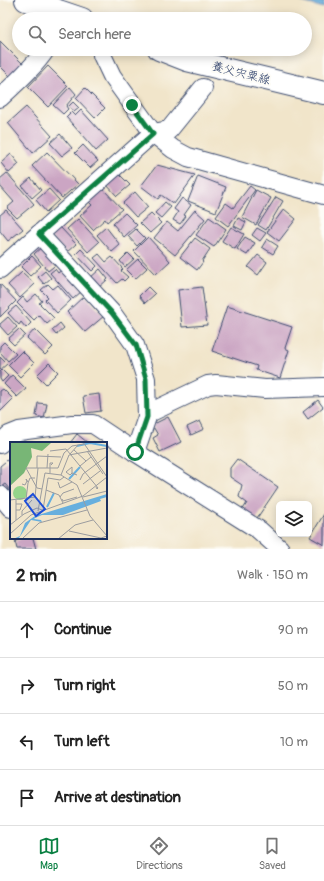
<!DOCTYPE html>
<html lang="en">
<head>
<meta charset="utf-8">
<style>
  :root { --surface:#fff; --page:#f6f6f6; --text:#222; --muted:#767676; --line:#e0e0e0; --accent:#0b8043 }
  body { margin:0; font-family:Pangolin,"Klee One",sans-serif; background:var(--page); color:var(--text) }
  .controls { position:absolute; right:12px; bottom:12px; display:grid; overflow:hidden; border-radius:6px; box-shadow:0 2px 10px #0003 }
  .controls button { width:36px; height:36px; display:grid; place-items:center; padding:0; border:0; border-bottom:1px solid var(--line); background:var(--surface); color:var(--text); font:20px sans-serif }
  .stop { position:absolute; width:12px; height:12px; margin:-9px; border:3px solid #0b8043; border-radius:50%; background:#fff }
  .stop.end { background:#0b8043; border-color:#fff; box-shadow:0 1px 4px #0008 }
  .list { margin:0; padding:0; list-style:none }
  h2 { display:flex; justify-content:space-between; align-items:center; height:52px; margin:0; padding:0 16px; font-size:17px }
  h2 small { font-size:13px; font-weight:400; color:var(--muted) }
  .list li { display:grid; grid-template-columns:26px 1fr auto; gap:12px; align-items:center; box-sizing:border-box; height:56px; padding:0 16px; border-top:1px solid var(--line) }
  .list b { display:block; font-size:15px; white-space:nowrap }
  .list em { font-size:13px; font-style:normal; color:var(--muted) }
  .icon { flex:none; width:22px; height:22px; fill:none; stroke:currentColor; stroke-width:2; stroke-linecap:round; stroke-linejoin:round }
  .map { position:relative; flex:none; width:324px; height:549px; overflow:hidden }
  .search { position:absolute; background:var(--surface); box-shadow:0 2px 10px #0003; left:12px; right:12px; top:12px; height:44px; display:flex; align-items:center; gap:10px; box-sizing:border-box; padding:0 14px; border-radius:22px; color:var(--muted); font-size:15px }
  .sheet { height:276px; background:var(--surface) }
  nav { display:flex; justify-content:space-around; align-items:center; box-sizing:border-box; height:56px; border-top:1px solid var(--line); background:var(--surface); font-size:11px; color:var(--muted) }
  nav a { display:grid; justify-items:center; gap:2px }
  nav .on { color:var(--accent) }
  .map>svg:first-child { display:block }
  .water { fill:url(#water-rules); stroke:#416f9e }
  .building { fill:#cba5c3 }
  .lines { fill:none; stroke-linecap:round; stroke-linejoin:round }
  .minor-casing { stroke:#3b4a6e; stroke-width:20 }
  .major-casing { stroke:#3b4a6e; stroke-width:24 }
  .minor { stroke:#fff; stroke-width:18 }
  .major { stroke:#fff; stroke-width:22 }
  .route { stroke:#0b8043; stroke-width:5 }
  .labels { text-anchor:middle; stroke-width:4; stroke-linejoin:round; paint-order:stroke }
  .street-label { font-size:12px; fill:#1b2f5e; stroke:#fdfcf7 }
  .inset-river { fill:none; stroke:#67afde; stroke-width:2 }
  .inset-road { fill:none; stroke:#9b9c9f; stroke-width:1 }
  .view { fill:#1d4ed8; fill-opacity:0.15; stroke:#1d4ed8; stroke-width:2 }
  .inset-edge { fill:none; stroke:#1b2f5e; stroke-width:2 }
</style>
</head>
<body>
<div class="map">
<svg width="324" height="549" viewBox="0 0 324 549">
  <defs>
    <pattern id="water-rules" width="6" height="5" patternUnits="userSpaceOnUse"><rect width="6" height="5" fill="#67afde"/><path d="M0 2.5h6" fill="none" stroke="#548fb7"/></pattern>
  </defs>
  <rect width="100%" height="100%" fill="#fdfcf7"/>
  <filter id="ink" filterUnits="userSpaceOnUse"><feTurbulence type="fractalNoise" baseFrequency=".025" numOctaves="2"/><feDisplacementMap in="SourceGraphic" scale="8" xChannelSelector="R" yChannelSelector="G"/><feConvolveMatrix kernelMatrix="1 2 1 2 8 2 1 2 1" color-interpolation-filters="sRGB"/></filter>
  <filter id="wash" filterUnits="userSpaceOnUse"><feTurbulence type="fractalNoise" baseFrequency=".012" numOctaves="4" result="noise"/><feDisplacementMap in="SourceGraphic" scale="16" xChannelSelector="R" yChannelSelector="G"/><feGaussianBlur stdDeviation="0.9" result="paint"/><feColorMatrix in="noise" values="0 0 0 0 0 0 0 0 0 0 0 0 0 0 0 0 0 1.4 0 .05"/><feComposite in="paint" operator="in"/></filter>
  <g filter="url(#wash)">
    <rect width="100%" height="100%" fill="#f1e5ca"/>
    <path class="water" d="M295 0H324V8Z"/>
    <g id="blocks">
      <g class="building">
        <path d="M0 41 24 65 11 77 0 66Z"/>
        <path d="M48 66 68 86 48 107 28 87Z"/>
        <path d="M70 87 76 94 66 106 68 109 63 114 53 105Z"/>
        <path d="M85 88 105 108 95 118 76 98Z"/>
        <path d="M73 102 79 108 74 112 69 106Z"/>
        <path d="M26 107 52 136 33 153 8 123Z"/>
        <path d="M81 110 108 140 96 151 66 117 71 112 75 116Z"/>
        <path d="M60 134 72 148 62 156 50 143Z"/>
        <path d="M83 145 98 161 90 168 75 153Z"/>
        <path d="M47 152 78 184 62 198 32 166Z"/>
        <path d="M11 154 19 164 9 173 1 163Z"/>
        <path d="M157 165 195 175 174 204 161 195 158 199 141 186Z"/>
        <path d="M7 173 34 204 17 218 7 208 14 202 0 186V179Z"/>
        <path d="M118 173 130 185 117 196 106 184Z"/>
        <path d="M198 176 226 187 216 212 188 201Z"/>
        <path d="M31 178 41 190 32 198 22 186Z"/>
        <path d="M250 186 255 190 228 226 216 217 226 203 233 208Z"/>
        <path d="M49 189 59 200 46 212 36 200Z"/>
        <path d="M103 189 122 209 107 222 105 219 93 230 80 216 92 205 89 202Z"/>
        <path d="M256 190 271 198 256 225 242 217Z"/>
        <path d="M135 192 148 207 136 217 123 203Z"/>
        <path d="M276 197 283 201 266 230 258 225Z"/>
        <path d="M182 198 191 205 184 215 186 216 180 224 173 220 178 212 174 209Z"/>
        <path d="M165 202 171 207 161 218 155 213Z"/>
        <path d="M284 209 296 219 279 241 267 232Z"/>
        <path d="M6 210 23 229 8 241 0 231V215Z"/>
        <path d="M195 210 205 219 175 255 154 238 167 222 178 231Z"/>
        <path d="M125 213 137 225 124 237 113 224Z"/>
        <path d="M151 213 161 223 150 233 140 223Z"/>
        <path d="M209 217 226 229 214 247 196 235Z"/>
        <path d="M238 218 246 222 242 230 234 226Z"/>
        <path d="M78 219 99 242 88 252 67 229Z"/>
        <path d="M60 227 76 244 66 253 50 236Z"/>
        <path d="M106 227 120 245 112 252 97 235Z"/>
        <path d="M231 227 244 234 235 249 222 241Z"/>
        <path d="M257 228 266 233 260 241 252 235Z"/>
        <path d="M136 229 145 238 137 246 128 236Z"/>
        <path d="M148 237 170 261 156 274 134 251Z"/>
        <path d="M245 237 255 243 247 255 237 249Z"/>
        <path d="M195 238 210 249 202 261 203 262 197 270 180 257Z"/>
        <path d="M267 239 278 246 273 254 262 247Z"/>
        <path d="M43 246 58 263 48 271 34 254Z"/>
        <path d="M81 249 97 266 92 271 76 254Z"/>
        <path d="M128 253 134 259 125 267 120 261Z"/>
        <path d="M99 254 106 262 112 257 123 269 121 271 128 277 124 281 122 279 117 283 94 258Z"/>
        <path d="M258 255 267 262 258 275 248 267Z"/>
        <path d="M32 256 41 266 30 276 21 267Z"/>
        <path d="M138 259 147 268 135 279 126 270Z"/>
        <path d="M64 268 83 290 73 299 50 273 55 269 58 273Z"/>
        <path d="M100 269 108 279 97 289 89 279Z"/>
        <path d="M45 271 51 278 44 284 38 277Z"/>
        <path d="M22 272 35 284 20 298 8 285Z"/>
        <path d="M0 284 16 301 0 317Z"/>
        <path d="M48 284 53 289 58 285 71 300 57 313 45 300 48 297 41 290Z"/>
        <path d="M148 287 155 294 145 303 139 296Z"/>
        <path d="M202 287 207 325 182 327 178 290Z"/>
        <path d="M36 294 42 301 39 303 54 318 47 324 39 315 34 320 17 303 23 297 27 302Z"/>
        <path d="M85 295 104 316 85 332 67 312Z"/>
        <path d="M16 306 31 323 26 328 21 322 19 325 8 313Z"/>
        <path d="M227 306 292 327 285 348 289 350 280 378 256 370 257 366 212 351Z"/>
        <path d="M8 317 17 327 8 335 0 326V324Z"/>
        <path d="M60 323 64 328 56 335 52 330Z"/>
        <path d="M19 329 25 335 14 345 8 339Z"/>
        <path d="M35 329 53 347 45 355 27 338Z"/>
        <path d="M4 342 16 354 8 361 0 352V346Z"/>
        <path d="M22 351 34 363 20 377 8 365Z"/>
        <path d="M0 357 7 364 0 370Z"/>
        <path d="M49 363 58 372 46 384 37 375Z"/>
        <path d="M2 370 8 376 2 382 0 379V372Z"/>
        <path d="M12 375 26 389 17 397 4 384Z"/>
        <path d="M3 389 13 399 1 411 0 410V391Z"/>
        <path d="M99 394 101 411 86 413 83 396Z"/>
        <path d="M318 400 323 407 308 419 303 412Z"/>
        <path d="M38 403 47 404 44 418 36 416Z"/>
        <path d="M168 417 181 442 160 452 153 438 158 435 152 425Z"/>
        <path d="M200 421 204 429 191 435 187 427Z"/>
        <path d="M77 434 88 443H70Z"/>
        <path d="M11 457V491L5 484 2 486 0 484V466Z"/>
        <path d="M237 459 278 487 255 521 242 511 247 503 239 497 242 485 230 477V468Z"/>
        <path d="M324 514V545L310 537Z"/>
        <path d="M23 538H33L36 549H17L15 541Z"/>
      </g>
    </g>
  </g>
  <g filter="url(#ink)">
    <use href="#blocks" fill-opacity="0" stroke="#3b4a6e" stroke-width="1"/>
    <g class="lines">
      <defs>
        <g id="minor">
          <path d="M103 49 102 55 112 76 153 133 173 149 188 157 324 195"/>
          <path d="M0 98C15 84 35 66 46 49"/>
          <path d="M39 234 112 313 135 345 146 379 147 417 135 452"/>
          <path d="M0 269 153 133 169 130 203 88"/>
          <path d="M147 414 208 385 216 384 265 389 324 387"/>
          <path d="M0 444 9 435 19 431 72 424H93L135 452 259 530 280 549"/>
          <path d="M0 495 11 508"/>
        </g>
        <g id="major">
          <path d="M26 0 82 19"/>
          <path d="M159 49 187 60 324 93"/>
        </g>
      </defs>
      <use href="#minor" class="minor-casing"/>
      <use href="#major" class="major-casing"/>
      <use href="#minor" class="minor"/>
      <use href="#major" class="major"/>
    </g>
  </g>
  <g class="lines" filter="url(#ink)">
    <path class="route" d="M132 105 153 134 39 234 112 313 136 345 146 379 147 417 135 452"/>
  </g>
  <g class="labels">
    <g class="street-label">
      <text transform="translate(241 73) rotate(14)" y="4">養父宍粟線</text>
    </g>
  </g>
  <g transform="translate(10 442)">
    <rect width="97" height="97" fill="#f1e5ca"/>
    <path d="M3 51a7 7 0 1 1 14 0a7 7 0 1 1-14 0Z" fill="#95d48a"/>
    <path d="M0 0H52L41 1 32 9 21 6 22 15 14 31 0 44Z" fill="#78b676"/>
    <path d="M97 52V55L90 57 91 59 53 73H32L25 76 24 77 31 78 32 80 21 78 9 96 3 97 10 94 15 81 25 74Z" fill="#67afde"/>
    <path class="inset-river" d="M67 4 80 1 97 4M59 37 70 25M37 65 44 51"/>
    <path class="inset-road" d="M73 0 97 35M64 8 76 19M40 9 56 7 88 46 87 47 86 45M77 9 93 32M60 12 68 3M70 24 81 15M16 26H48L54 11 62 4 74 2M16 26 27 46 32 47 35 31 51 33 67 43 80 74 97 94M27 26V14L51 15M37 26 38 12M40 31V21H43L41 23M62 31 60 33 56 30 62 25V31L67 33M51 33 59 13 97 6M70 38 73 32 97 14M48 40 50 46 62 40M12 42 15 43 17 39 16 37 18 40M73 42 90 29M36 48 49 53 53 61M50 55 53 51 64 47M73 55 97 49M52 57 53 59 67 55M0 58 25 55 28 26M6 58V78M16 58 18 41 20 36H25M6 68H10L12 62H6M33 68 38 36 50 38 54 35M28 69 32 47M12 73V69L22 58M0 83 14 72 27 66 32 68M59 89 91 96 97 94M0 92 21 73 73 54 97 35M12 97 29 81 77 68M48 97 65 83 83 78"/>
    <path class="view" d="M23 52 35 67 26 74 15 59Z"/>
    <rect width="97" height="97" class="inset-edge"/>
  </g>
</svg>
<div class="controls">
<button><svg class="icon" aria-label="layers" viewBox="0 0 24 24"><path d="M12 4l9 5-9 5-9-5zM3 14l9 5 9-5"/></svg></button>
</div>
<div class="stop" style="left:135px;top:452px"></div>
<div class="stop end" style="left:132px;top:105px"></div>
<div class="search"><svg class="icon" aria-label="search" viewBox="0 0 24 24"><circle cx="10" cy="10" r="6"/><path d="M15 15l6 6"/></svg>Search here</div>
</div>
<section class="sheet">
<h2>2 min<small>Walk · 150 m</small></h2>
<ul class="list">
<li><svg class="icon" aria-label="ahead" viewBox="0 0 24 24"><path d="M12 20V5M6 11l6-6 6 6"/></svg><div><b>Continue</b></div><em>90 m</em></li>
<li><svg class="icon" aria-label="right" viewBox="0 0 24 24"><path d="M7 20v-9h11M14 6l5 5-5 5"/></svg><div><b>Turn right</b></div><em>50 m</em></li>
<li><svg class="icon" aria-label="left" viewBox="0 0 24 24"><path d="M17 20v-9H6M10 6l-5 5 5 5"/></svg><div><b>Turn left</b></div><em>10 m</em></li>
<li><svg class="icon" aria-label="arrive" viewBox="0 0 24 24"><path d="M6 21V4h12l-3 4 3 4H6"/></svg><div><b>Arrive at destination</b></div></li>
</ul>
</section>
<nav>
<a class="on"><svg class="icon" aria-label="map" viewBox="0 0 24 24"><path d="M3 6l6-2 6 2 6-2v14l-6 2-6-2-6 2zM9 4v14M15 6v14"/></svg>Map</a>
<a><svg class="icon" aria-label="directions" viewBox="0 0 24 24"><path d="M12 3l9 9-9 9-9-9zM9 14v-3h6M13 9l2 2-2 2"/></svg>Directions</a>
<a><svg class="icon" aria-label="saved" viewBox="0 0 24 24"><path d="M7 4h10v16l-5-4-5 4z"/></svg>Saved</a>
</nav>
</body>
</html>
